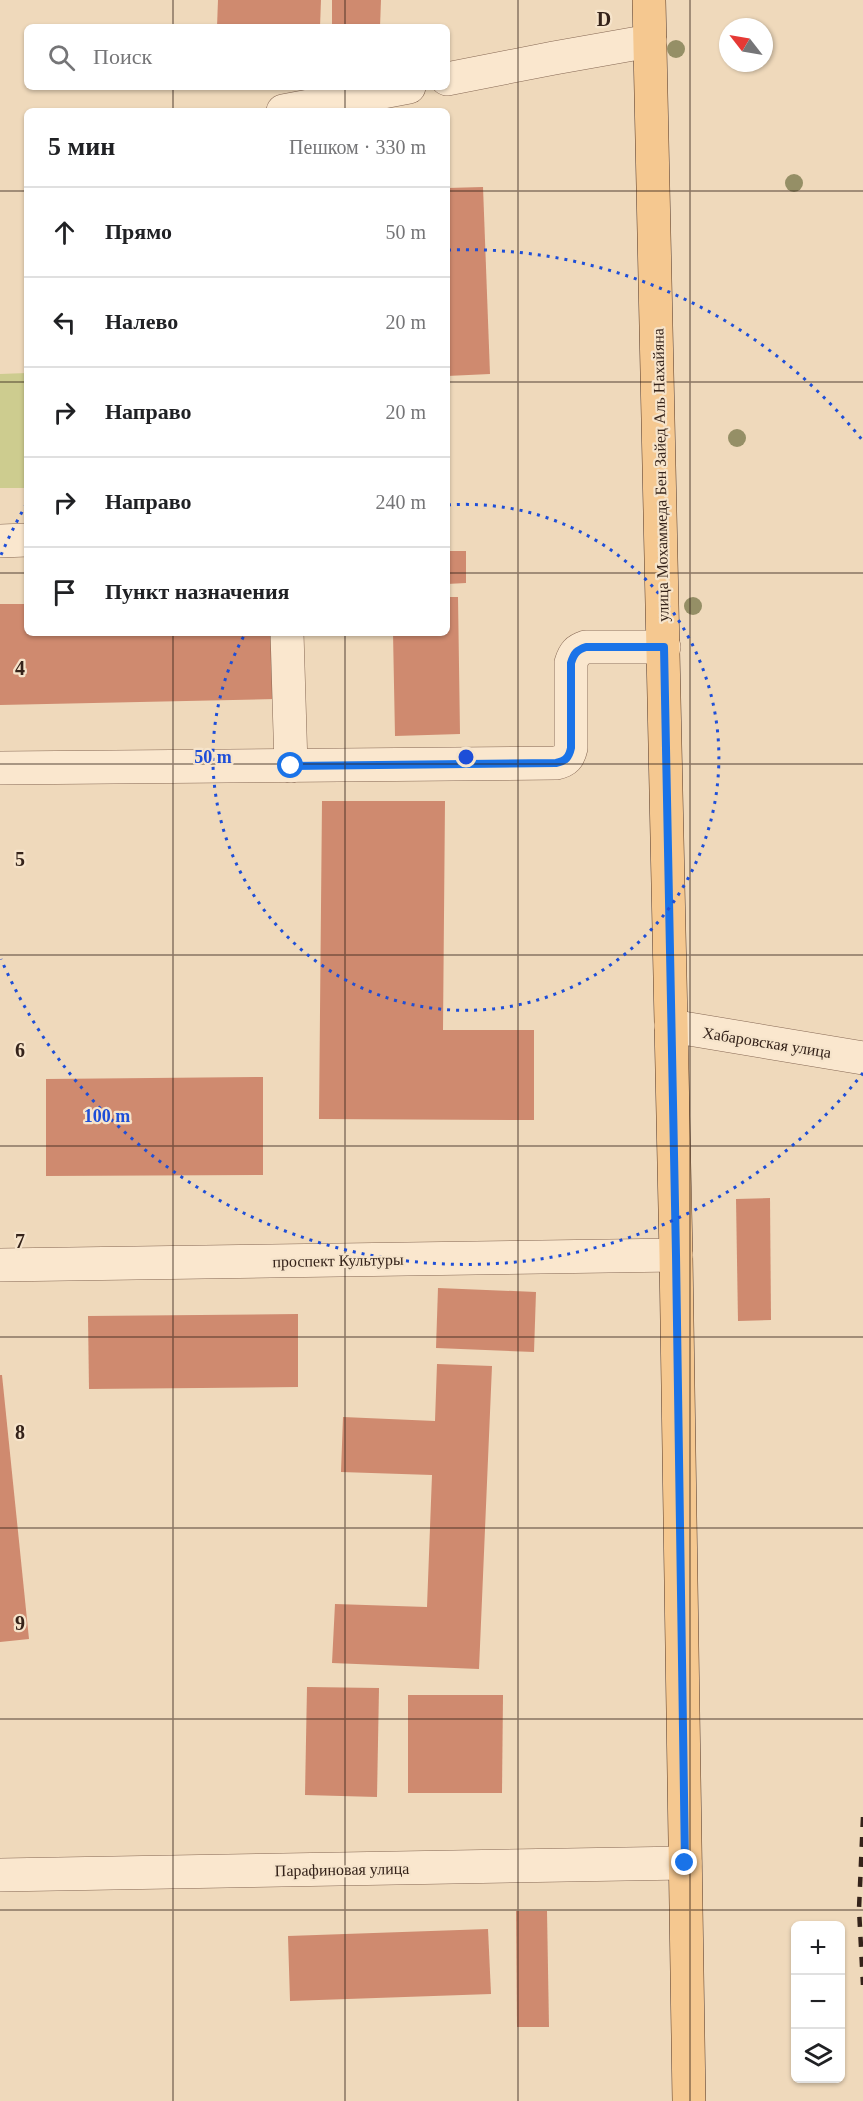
<!DOCTYPE html>
<html lang="ru">
<head>
<meta charset="utf-8">
<style>
  :root { --surface:#fff; --page:#f6f6f6; --text:#202124; --muted:#757577; --line:#e0e0e0 }
  body { margin:0; font-family:"Times New Roman",serif; background:var(--page); color:var(--text) }
  .controls { position:absolute; right:18px; bottom:18px; display:grid; overflow:hidden; border-radius:9px; box-shadow:0 2px 4px #0004 }
  .controls button { width:54px; height:54px; display:grid; place-items:center; padding:0; border:0; border-bottom:2px solid var(--line); background:var(--surface); color:var(--text); font:30px sans-serif }
  .compass { position:absolute; left:719px; top:18px; width:54px; height:54px; border-radius:50%; background:var(--surface); box-shadow:0 2px 4px #0004; rotate:301deg }
  .stop { position:absolute; width:18px; height:18px; margin:-14px; border:4px solid #1a73e8; border-radius:50%; background:#fff }
  .stop.end { background:#1a73e8; border-color:#fff; box-shadow:0 2px 6px #0008 }
  .list { margin:0; padding:0; list-style:none }
  h2 { display:flex; justify-content:space-between; align-items:center; height:78px; margin:0; padding:0 24px; font-size:26px }
  h2 small { font-size:20px; font-weight:400; color:var(--muted) }
  .list li { display:grid; grid-template-columns:39px 1fr auto; gap:18px; align-items:center; box-sizing:border-box; height:90px; padding:0 24px; border-top:2px solid var(--line) }
  .list b { display:block; font-size:22px; white-space:nowrap }
  .list em { font-size:20px; font-style:normal; color:var(--muted) }
  .icon { flex:none; width:33px; height:33px; fill:none; stroke:currentColor; stroke-width:2; stroke-linecap:round; stroke-linejoin:round }
  .map { position:relative; flex:none; width:863px; height:2101px; overflow:hidden }
  .search { position:absolute; background:var(--surface); box-shadow:0 2px 4px #0004; left:24px; top:24px; width:426px; height:66px; display:flex; align-items:center; gap:15px; box-sizing:border-box; padding:0 21px; border-radius:9px; color:var(--muted); font-size:22px }
  .panel { position:absolute; background:var(--surface); box-shadow:0 2px 4px #0004; left:24px; top:108px; width:426px; height:528px; border-radius:9px }
  .map>svg:first-child { display:block }
  .green { fill:#cdcc8f }
  .building { fill:#cf8a6f }
  .lines { fill:none; stroke-linecap:round; stroke-linejoin:round }
  .minor-casing { stroke:#866854; stroke-width:34 }
  .major-casing { stroke:#53382a; stroke-width:34 }
  .minor { stroke:#fae7ce; stroke-width:33 }
  .major { stroke:#f5c890; stroke-width:33 }
  .rail { stroke:#35231a; stroke-width:4.5; stroke-dasharray:10 10; stroke-linecap:butt }
  .tree { fill:#958f66 }
  .route { stroke:#1a73e8; stroke-width:8 }
  .grid { fill:none; stroke:#35231a; stroke-width:1.5; stroke-opacity:0.55 }
  .ring { fill:none; stroke:#1d4ed8; stroke-width:3; stroke-dasharray:3 6 }
  .labels { text-anchor:middle; stroke-width:4.5; stroke-linejoin:round; paint-order:stroke }
  .street-label { font-size:16px; fill:#35231a; stroke:#f6e4cb }
  .grid-label { font-size:20px; text-anchor:middle; font-weight:bold; fill:#35231a; stroke:#f6e4cb; stroke-width:4.5; stroke-linejoin:round; paint-order:stroke }
  .centre { fill:#1d4ed8; stroke:#f6e4cb; stroke-width:3 }
  .ring-label { font-size:18px; text-anchor:middle; font-weight:bold; fill:#1d4ed8; stroke:#f6e4cb; stroke-width:4.5; stroke-linejoin:round; paint-order:stroke }
</style>
</head>
<body>
<div class="map">
<svg width="863" height="2101" viewBox="0 0 863 2101">
  <rect width="100%" height="100%" fill="#efd9bb"/>
  <path class="green" d="M27 373V488H0V374Z"/>
  <g class="building">
    <path d="M218 0H321L320 27H217Z"/>
    <path d="M332 0H381L380 27H332Z"/>
    <path d="M483 187 490 374 447 376V188Z"/>
    <path d="M447 551H466V583L447 584Z"/>
    <path d="M27 564V633H275L276 699 0 705V604H24V565Z"/>
    <path d="M447 597H458L460 734 395 736 393 633H447Z"/>
    <path d="M322 801H445L443 1030H534V1120L319 1119Z"/>
    <path d="M263 1077V1175L46 1176V1079Z"/>
    <path d="M770 1198 771 1320 738 1321 736 1199Z"/>
    <path d="M438 1288 536 1292 534 1352 436 1348Z"/>
    <path d="M298 1314V1387L89 1389 88 1316Z"/>
    <path d="M437 1364 492 1366 479 1669 332 1663 335 1604 427 1607 432 1475 341 1472 343 1417 435 1421Z"/>
    <path d="M0 1375H2L29 1639 0 1642Z"/>
    <path d="M307 1687 379 1688 377 1797 305 1795Z"/>
    <path d="M408 1695H503L502 1793H408Z"/>
    <path d="M516 1911H547L549 2027H517Z"/>
    <path d="M488 1929 491 1994 290 2001 288 1936Z"/>
  </g>
  <g class="lines">
    <defs>
      <g id="minor">
        <path d="M447 79 554 58 650 41"/>
        <path d="M283 111 409 87"/>
        <path d="M0 541 27 540"/>
        <path d="M287 633 291 766"/>
        <path d="M0 768 556 763C566 761 569 757 571 748V663C574 653 577 650 586 647H664"/>
        <path d="M671 1026 863 1058"/>
        <path d="M0 1265 676 1255"/>
        <path d="M0 1875 685 1863"/>
      </g>
      <path id="major" d="M649 0 676 1255 689 2101"/>
    </defs>
    <use href="#minor" class="minor-casing"/>
    <use href="#major" class="major-casing"/>
    <use href="#minor" class="minor"/>
    <use href="#major" class="major"/>
    <path class="rail" d="M863 1817 859 1909 863 1985"/>
  </g>
  <g class="tree">
    <circle cx="676" cy="49" r="9"/>
    <circle cx="794" cy="183" r="9"/>
    <circle cx="737" cy="438" r="9"/>
    <circle cx="693" cy="606" r="9"/>
  </g>
  <g class="lines">
    <path class="route" d="M291 766 556 763C566 761 569 757 571 748V663C574 653 577 650 586 647H664L676 1255 685 1863"/>
  </g>
  <path class="grid" d="M173 0V27M345 0V27M518 0V2101M690 0V2101M173 87V111M345 87V111M0 191H27M447 191H863M0 382H27M447 382H863M0 573H27M447 573H863M173 633V2101M345 633V2101M0 764H863M0 955H863M0 1146H863M0 1337H863M0 1528H863M0 1719H863M0 1910H863"/>
  <g class="ring">
    <path d="M448 505A253 253 0 1 1 245 634"/>
    <path d="M863 1073A507 507 0 0 1 1 959M1 555A507 507 0 0 1 27 503M448 250A507 507 0 0 1 863 441"/>
  </g>
  <g class="labels">
    <g class="street-label">
      <text transform="translate(660 475) rotate(-91)" y="6">улица Мохаммеда Бен Зайед Аль Нахайяна</text>
      <text transform="translate(767 1042) rotate(9)" y="6">Хабаровская улица</text>
      <text transform="translate(338 1260) rotate(-1)" y="6">проспект Культуры</text>
      <text transform="translate(342 1869) rotate(-1)" y="6">Парафиновая улица</text>
    </g>
  </g>
  <g class="grid-label">
    <text x="604" y="26">D</text>
    <text x="20" y="675">4</text>
    <text x="20" y="866">5</text>
    <text x="20" y="1057">6</text>
    <text x="20" y="1248">7</text>
    <text x="20" y="1439">8</text>
    <text x="20" y="1630">9</text>
  </g>
  <circle cx="466" cy="757" r="9" class="centre"/>
  <g class="ring-label">
    <text x="213" y="763">50 m</text>
    <text x="107" y="1122">100 m</text>
  </g>
</svg>
<div class="controls">
<button>+</button>
<button>−</button>
<button><svg class="icon" aria-label="layers" viewBox="0 0 24 24"><path d="M12 4l9 5-9 5-9-5zM3 14l9 5 9-5"/></svg></button>
</div>
<svg class="compass" viewBox="-18 -18 36 36"><path d="M0-13l5 13h-10z" fill="#e53935"/><path d="M0 13l5-13h-10z" fill="#757577"/></svg>
<div class="stop" style="left:291px;top:766px"></div>
<div class="stop end" style="left:685px;top:1863px"></div>
<div class="search"><svg class="icon" aria-label="search" viewBox="0 0 24 24"><circle cx="10" cy="10" r="6"/><path d="M15 15l6 6"/></svg>Поиск</div>
<section class="panel">
<h2>5 мин<small>Пешком · 330 m</small></h2>
<ul class="list">
<li><svg class="icon" aria-label="ahead" viewBox="0 0 24 24"><path d="M12 20V5M6 11l6-6 6 6"/></svg><div><b>Прямо</b></div><em>50 m</em></li>
<li><svg class="icon" aria-label="left" viewBox="0 0 24 24"><path d="M17 20v-9H6M10 6l-5 5 5 5"/></svg><div><b>Налево</b></div><em>20 m</em></li>
<li><svg class="icon" aria-label="right" viewBox="0 0 24 24"><path d="M7 20v-9h11M14 6l5 5-5 5"/></svg><div><b>Направо</b></div><em>20 m</em></li>
<li><svg class="icon" aria-label="right" viewBox="0 0 24 24"><path d="M7 20v-9h11M14 6l5 5-5 5"/></svg><div><b>Направо</b></div><em>240 m</em></li>
<li><svg class="icon" aria-label="arrive" viewBox="0 0 24 24"><path d="M6 21V4h12l-3 4 3 4H6"/></svg><div><b>Пункт назначения</b></div></li>
</ul>
</section>
</div>
</body>
</html>
